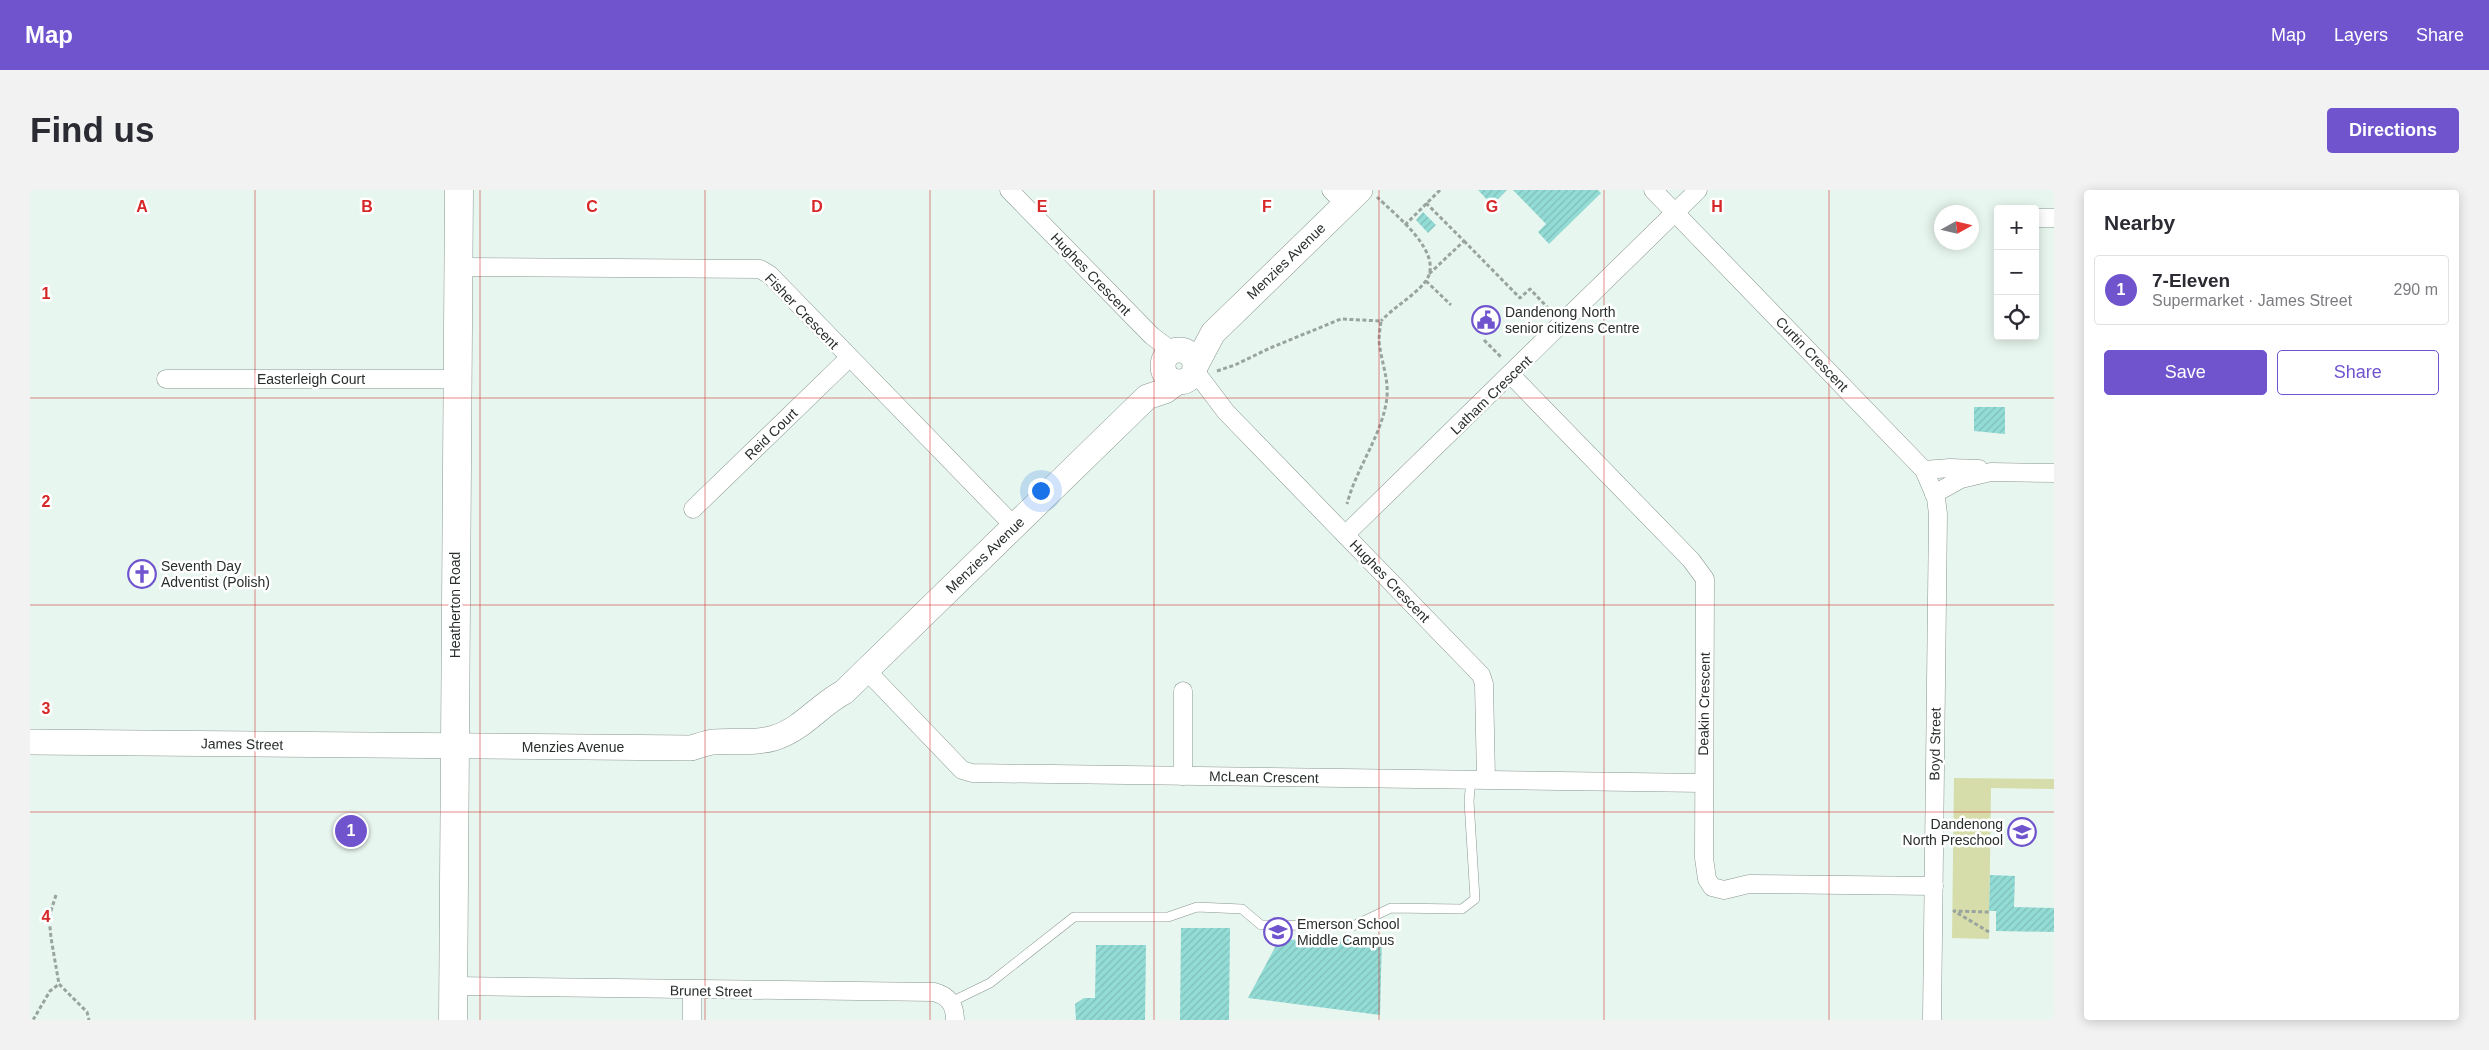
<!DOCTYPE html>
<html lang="en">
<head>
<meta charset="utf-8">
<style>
  :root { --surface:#fff; --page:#f2f2f3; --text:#2b2b33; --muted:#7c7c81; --line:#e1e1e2; --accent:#6f54ce }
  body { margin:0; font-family:Helvetica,sans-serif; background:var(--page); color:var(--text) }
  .controls { position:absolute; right:15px; top:15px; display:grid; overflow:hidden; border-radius:5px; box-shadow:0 2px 12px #0003 }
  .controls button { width:45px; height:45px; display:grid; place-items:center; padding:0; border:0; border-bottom:1px solid var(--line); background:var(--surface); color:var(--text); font:25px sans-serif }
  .compass { position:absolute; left:1904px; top:15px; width:45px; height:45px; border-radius:50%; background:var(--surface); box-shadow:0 2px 12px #0003; rotate:82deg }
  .you { position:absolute; left:1010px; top:300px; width:18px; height:18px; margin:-12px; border:4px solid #fff; border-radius:50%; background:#1a73e8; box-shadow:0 0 0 8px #1a73e833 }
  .badge { display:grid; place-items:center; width:32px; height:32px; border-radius:50%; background:var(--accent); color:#fff; font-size:16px; font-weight:700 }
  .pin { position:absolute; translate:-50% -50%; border:2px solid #fff; box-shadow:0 1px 5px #0006 }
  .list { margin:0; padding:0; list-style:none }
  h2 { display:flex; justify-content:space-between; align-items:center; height:65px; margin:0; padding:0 20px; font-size:21px }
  h2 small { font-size:16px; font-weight:400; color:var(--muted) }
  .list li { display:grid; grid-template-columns:32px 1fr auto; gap:15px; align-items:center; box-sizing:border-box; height:70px; margin:0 10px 10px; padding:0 10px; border:1px solid var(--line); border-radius:5px }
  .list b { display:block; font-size:19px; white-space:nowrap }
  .list p { margin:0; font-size:16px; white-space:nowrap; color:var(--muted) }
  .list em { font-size:16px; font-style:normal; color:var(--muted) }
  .actions { display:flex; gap:10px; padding:15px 20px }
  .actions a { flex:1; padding:11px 0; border:1px solid var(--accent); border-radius:5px; text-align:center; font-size:18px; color:var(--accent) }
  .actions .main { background:var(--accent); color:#fff }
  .icon { flex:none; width:28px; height:28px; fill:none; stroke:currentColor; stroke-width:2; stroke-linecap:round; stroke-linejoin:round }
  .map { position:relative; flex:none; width:2024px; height:830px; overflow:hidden; border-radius:5px }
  header { display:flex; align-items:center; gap:30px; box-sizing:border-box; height:70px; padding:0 25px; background:var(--accent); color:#fff }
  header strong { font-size:24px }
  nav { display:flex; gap:28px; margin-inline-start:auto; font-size:18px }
  .intro { display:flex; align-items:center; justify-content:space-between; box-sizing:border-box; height:120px; padding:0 30px }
  h1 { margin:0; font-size:35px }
  .button { padding:12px 22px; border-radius:5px; background:var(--accent); color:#fff; font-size:18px; font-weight:700 }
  main { display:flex; gap:30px; padding:0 30px }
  aside { flex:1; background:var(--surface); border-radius:5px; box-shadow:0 2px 12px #0003 }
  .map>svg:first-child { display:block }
  .green { fill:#d6ddaa }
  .building { fill:url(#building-hatch) }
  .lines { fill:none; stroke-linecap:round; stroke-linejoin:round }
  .lane-casing { stroke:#899790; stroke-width:10 }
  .street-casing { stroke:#899790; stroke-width:19 }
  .secondary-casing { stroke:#899790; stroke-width:26 }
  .primary-casing { stroke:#899790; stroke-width:29 }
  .path { stroke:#99a49f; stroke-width:3; stroke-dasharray:4 2.5; stroke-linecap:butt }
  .lane { stroke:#fff; stroke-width:9 }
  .street { stroke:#fff; stroke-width:18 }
  .secondary { stroke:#fff; stroke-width:25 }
  .primary { stroke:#fff; stroke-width:28 }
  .grid { fill:none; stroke:#d62828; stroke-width:1; stroke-opacity:0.55 }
  .labels { text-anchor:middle; stroke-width:5; stroke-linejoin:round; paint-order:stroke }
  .street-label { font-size:14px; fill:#282e2b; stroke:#fff }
  .poi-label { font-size:14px; fill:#282e2b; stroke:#fff; text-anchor:start }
  .grid-label { font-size:16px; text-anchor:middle; font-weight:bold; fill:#d62828; stroke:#fff; stroke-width:5; stroke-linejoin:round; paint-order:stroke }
</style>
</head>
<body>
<header>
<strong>Map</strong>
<nav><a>Map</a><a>Layers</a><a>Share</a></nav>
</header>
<div class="intro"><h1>Find us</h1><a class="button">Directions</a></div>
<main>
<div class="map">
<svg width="2024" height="830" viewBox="0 0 2024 830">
  <defs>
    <pattern id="building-hatch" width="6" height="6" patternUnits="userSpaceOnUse" patternTransform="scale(1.25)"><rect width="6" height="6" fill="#93dcd6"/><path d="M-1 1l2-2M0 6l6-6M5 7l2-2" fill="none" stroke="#7fbdb8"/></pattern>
  </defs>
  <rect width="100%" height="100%" fill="#e7f6ee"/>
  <path class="green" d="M1924 588 2024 589V599L1961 598 1959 749 1922 748Z"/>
  <g class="building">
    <path d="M1448 0H1477L1462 15Z"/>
    <path d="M1483 0H1568L1571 3 1519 54 1508 42 1516 34Z"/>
    <path d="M1393 22 1406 35 1398 43 1386 30Z"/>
    <path d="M1944 217H1975V244L1944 241Z"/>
    <path d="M1960 685 1985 686 1984 717 2024 718V742L1966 741V721H1959Z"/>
    <path d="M1151 738H1200L1199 830H1150Z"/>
    <path d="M1352 748 1350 825 1218 808 1249 750Z"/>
    <path d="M1066 755H1116L1115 830H1046L1045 814 1054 808H1065Z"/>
  </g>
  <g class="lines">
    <defs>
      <path id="lane" d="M921 812 960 793 1044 727H1138L1167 717 1212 719 1231 735 1323 736 1361 718 1432 719 1445 709 1439 611 1441 589"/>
      <g id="street">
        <path d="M979 0 1122 146 1142 161"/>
        <path d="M1301 0 1315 14"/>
        <path d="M1623 0 1894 280 1906 308 1908 324 1902 830"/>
        <path d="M2005 28H2024"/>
        <path d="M428 77 730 79 740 85 984 336"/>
        <path d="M1165 181 1196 222 1451 485 1454 494 1456 589"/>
        <path d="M1481 185 1661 370 1675 389 1674 668 1677 689 1682 697 1694 700 1719 694 1904 696"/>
        <path d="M136 189H426"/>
        <path d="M1894 280 1920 278 1949 279"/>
        <path d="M1904 304 1931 289 1961 282 2024 283"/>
        <path d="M663 319 819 168"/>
        <path d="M1315 345 1668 0"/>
        <path d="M837 481 932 580 942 583 1673 593"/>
        <path d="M1153 586V501"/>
        <path d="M424 796 904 802C919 806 925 815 925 830"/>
        <path d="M662 830V801"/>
      </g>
      <g id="secondary">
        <circle cx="1149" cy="176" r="16"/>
        <path d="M1166 175 1183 143 1330 0"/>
        <path d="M0 552 661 558C668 556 676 553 683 552 704 550 724 554 744 548 773 539 789 515 814 502L1117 207 1135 201 1147 192"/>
      </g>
      <path id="primary" d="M423 830 429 0"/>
    </defs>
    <use href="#lane" class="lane-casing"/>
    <use href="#street" class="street-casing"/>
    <use href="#secondary" class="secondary-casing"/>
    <use href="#primary" class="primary-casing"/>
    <g class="path">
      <path d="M1347 7C1364 24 1417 64 1395 92 1384 106 1364 117 1351 131"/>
      <path d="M1396 13 1434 51 1399 84"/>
      <path d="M1375 35 1410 0"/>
      <path d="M1434 51 1490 108 1500 99 1520 120"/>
      <path d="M1396 91 1421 115"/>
      <path d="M1454 150 1472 168"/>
      <path d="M1187 181 1205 175 1240 158 1311 129 1351 131C1350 140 1348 149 1350 158 1353 178 1360 193 1356 214 1349 250 1326 279 1317 314"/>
      <path d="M26 705 19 727 21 748 29 794 57 822 59 830"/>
      <path d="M1959 742 1924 721 1959 722"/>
      <path d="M3 830 20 801 29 794"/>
    </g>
    <use href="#lane" class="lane"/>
    <use href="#street" class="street"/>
    <use href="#secondary" class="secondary"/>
    <use href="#primary" class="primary"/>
  </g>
  <path class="grid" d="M225 0V830M450 0V830M675 0V830M900 0V830M1124 0V830M1349 0V830M1574 0V830M1799 0V830M0 208H2024M0 415H2024M0 622H2024"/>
  <defs>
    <symbol id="civic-ring" viewBox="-11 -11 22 22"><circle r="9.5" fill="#fff" stroke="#6f54ce" stroke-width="1.5"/><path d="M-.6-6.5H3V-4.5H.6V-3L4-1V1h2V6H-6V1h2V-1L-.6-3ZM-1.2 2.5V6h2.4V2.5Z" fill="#6f54ce"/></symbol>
    <symbol id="church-ring" viewBox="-11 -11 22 22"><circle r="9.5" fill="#fff" stroke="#6f54ce" stroke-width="1.5"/><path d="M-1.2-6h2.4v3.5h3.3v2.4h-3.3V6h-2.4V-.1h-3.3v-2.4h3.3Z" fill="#6f54ce"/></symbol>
    <symbol id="school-ring" viewBox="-11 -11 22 22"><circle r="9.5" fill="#fff" stroke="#6f54ce" stroke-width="1.5"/><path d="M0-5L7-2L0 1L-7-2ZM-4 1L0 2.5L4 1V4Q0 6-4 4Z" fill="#6f54ce"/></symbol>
  </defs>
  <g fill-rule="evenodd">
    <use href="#civic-ring" x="1440" y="114" width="32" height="32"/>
    <use href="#church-ring" x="96" y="368" width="32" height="32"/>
    <use href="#school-ring" x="1976" y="626" width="32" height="32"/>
    <use href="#school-ring" x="1232" y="726" width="32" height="32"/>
  </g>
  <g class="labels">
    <g class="street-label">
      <text transform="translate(1256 71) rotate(-44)" y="5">Menzies Avenue</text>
      <text transform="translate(1061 84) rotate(46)" y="5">Hughes Crescent</text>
      <text transform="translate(772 121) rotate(46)" y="5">Fisher Crescent</text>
      <text transform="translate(1782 164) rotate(46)" y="5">Curtin Crescent</text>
      <text x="281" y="194">Easterleigh Court</text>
      <text transform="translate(1461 205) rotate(-44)" y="5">Latham Crescent</text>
      <text transform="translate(741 244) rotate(-44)" y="5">Reid Court</text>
      <text transform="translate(955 365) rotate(-44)" y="5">Menzies Avenue</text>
      <text transform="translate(1360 391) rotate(46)" y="5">Hughes Crescent</text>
      <text transform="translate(425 415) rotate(-90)" y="5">Heatherton Road</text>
      <text transform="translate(1674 514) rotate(-89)" y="5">Deakin Crescent</text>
      <text transform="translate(212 554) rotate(1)" y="5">James Street</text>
      <text transform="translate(1905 554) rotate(-89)" y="5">Boyd Street</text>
      <text x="543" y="562">Menzies Avenue</text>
      <text transform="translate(1234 587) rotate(1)" y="5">McLean Crescent</text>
      <text transform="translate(681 801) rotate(1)" y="5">Brunet Street</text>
    </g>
    <g class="poi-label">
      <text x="1475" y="127">Dandenong North<tspan x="1475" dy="16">senior citizens Centre</tspan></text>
      <text x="131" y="381">Seventh Day<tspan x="131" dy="16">Adventist (Polish)</tspan></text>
      <text x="1973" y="639" text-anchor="end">Dandenong<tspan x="1973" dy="16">North Preschool</tspan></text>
      <text x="1267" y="739">Emerson School<tspan x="1267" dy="16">Middle Campus</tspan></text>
    </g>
  </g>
  <g class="grid-label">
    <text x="112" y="22">A</text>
    <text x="337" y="22">B</text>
    <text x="562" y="22">C</text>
    <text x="787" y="22">D</text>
    <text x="1012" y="22">E</text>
    <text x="1237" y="22">F</text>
    <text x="1462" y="22">G</text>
    <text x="1687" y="22">H</text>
    <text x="16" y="109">1</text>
    <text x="16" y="317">2</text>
    <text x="16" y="524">3</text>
    <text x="16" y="732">4</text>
  </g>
</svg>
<div class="controls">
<button>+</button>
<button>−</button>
<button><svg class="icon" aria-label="locate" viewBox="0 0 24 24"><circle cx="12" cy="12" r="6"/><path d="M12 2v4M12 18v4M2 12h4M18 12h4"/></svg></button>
</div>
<svg class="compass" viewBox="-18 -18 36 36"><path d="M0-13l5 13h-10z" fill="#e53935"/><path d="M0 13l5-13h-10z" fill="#7c7c81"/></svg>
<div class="you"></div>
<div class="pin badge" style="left:321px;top:641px">1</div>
</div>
<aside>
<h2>Nearby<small></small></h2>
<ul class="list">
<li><span class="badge">1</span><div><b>7-Eleven</b><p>Supermarket · James Street</p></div><em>290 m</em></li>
</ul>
<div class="actions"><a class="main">Save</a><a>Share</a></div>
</aside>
</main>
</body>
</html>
